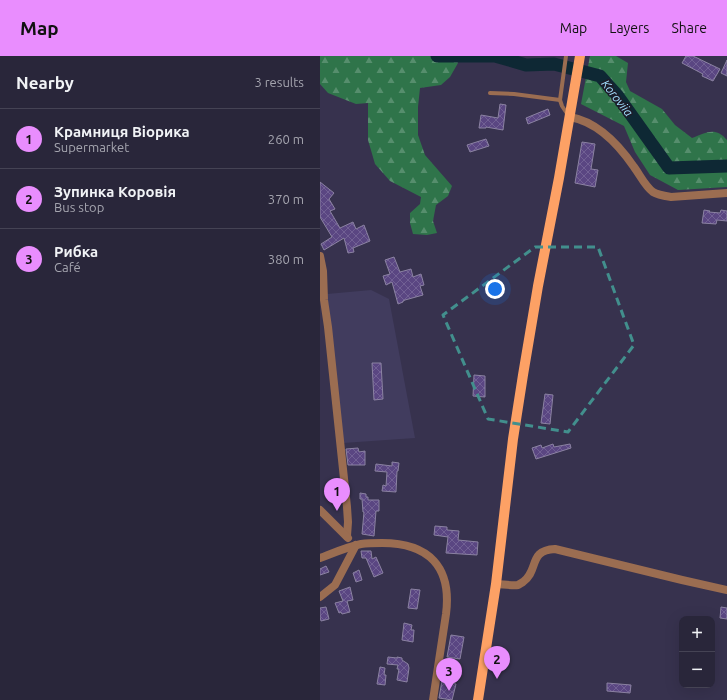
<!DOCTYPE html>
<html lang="en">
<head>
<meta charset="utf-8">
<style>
  :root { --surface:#29263a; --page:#353245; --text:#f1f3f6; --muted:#a5a5af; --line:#454354; --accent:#e98dfe }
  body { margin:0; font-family:Ubuntu,sans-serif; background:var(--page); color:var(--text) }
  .controls { position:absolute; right:12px; bottom:12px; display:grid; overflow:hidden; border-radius:8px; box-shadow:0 4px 16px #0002 }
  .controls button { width:36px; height:36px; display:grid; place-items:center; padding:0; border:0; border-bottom:1px solid var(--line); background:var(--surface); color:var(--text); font:20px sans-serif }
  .you { position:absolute; left:175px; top:233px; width:14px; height:14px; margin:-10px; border:3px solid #fff; border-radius:50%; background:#1a73e8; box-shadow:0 0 0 6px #1a73e833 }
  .badge { display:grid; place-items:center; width:26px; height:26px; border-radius:50%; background:var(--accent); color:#111; font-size:13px; font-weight:700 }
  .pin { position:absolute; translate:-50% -33px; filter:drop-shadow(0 1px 2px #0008) }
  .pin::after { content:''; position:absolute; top:21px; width:14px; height:12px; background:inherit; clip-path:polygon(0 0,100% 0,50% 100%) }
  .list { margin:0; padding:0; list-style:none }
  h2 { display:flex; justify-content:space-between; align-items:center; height:52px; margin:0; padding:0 16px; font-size:17px }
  h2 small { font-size:13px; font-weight:400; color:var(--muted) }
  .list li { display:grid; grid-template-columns:26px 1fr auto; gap:12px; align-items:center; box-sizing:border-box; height:60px; padding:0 16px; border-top:1px solid var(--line) }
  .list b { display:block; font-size:15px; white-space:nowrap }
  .list p { margin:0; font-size:13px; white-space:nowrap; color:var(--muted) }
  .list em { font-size:13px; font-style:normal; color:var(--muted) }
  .map { position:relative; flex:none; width:407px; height:644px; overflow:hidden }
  header { display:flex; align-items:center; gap:24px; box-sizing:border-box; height:56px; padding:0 20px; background:var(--accent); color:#111 }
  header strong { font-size:19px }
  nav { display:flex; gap:22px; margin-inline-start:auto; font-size:14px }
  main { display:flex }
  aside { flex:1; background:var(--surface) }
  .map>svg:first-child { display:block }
  .built { fill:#413c5e }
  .forest { fill:url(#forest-firs) }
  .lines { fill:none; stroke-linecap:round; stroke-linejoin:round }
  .river { stroke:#0e2834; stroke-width:13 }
  .building { fill:url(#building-cross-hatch); stroke:#8b82a2 }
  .lane { stroke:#9b6d51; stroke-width:4 }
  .street { stroke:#9b6d51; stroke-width:8 }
  .primary { stroke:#fda165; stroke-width:10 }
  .marked { fill:none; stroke:#428f8d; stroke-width:3; stroke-dasharray:8 5; stroke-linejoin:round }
  .labels { text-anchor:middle; stroke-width:3; stroke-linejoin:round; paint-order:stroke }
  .water-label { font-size:12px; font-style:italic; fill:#a0defd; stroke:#1e1c29 }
</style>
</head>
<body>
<header>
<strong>Map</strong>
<nav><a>Map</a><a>Layers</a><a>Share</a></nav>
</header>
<main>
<aside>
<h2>Nearby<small>3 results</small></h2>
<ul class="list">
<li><span class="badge">1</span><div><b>Крамниця Віорика</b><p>Supermarket</p></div><em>260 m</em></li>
<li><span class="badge">2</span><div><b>Зупинка Коровія</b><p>Bus stop</p></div><em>370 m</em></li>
<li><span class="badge">3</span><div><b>Рибка</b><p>Café</p></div><em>380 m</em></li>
</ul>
</aside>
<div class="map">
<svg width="407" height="644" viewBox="0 0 407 644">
  <defs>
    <pattern id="forest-firs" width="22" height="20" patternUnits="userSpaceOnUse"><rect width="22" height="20" fill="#2f744a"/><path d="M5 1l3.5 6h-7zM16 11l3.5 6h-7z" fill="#568e6d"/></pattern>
    <pattern id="building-cross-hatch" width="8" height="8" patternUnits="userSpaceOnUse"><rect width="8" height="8" fill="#5a4682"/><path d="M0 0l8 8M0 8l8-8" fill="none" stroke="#716094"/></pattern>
  </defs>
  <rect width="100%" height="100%" fill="#37324e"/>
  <path class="built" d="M51 234 69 243 95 382 23 387 7 238Z"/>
  <g class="forest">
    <path d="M0 0H135L138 7 130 21 121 29 100 32 98 51V79L105 99 132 130 128 140 116 149 113 165 117 177 107 179 93 178 90 167V157L100 148 101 141 70 125 55 108 48 84V47L36 48 8 37 0 28Z"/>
    <path d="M270 0H296L308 7 306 26 310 35 342 53 355 69 372 82C386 77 395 70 407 84V131L358 134 330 119 315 96 304 70 261 48Z"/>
  </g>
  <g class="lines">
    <path class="river" d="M117 0H175L206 9 234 8 280 20 297 39 349 112 407 110"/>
  </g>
  <g class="building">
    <path d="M366 0H373L400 13 393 25 382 20 383 18 362 7Z"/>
    <path d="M407 4V20L401 17Z"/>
    <path d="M180 48 186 49 183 74 166 71V72H159L161 59 178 62Z"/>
    <path d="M228 53 230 59 208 68 206 62Z"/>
    <path d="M166 83 169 90 150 96 147 89Z"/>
    <path d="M262 86 275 88 271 113 278 114 275 131 255 127Z"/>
    <path d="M0 126 14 137 9 143 15 153 10 155 20 172 33 166 36 173 44 169 50 185 33 192 34 196 28 197 24 182 4 194 1 188 12 181 0 161Z"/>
    <path d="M384 154 390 155 389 156 400 157 401 154 407 155V165L397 164 396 168 382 167Z"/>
    <path d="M74 201 80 216 91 213 93 221 101 218 104 229 100 230 103 239 85 244 83 245V246L78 248 72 226 66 229 63 220 70 218 65 204Z"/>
    <path d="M52 307H61L63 343 54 344Z"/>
    <path d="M154 319 165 320V341L153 340Z"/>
    <path d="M225 338 233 339 230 368 221 367Z"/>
    <path d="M233 388 234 391 250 388 251 392 216 403 212 392 221 389 222 392Z"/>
    <path d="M38 392 39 396 45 395V409H28L26 393Z"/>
    <path d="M72 406 79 407 78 415H77L76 436 62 435 63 429 66 430 67 416 55 415 56 408 72 410Z"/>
    <path d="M40 437 46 438V441H48V444H59V455H56L54 480 42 478 44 456H43L42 443H40Z"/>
    <path d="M115 470 127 471V474L139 475 138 484 158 486 157 499 126 497 128 481 114 479Z"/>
    <path d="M41 495H51L52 503 56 501 63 517 54 521 46 502H42Z"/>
    <path d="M6 510 9 516 0 519V513Z"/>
    <path d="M39 514 42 524 36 526 33 517Z"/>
    <path d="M30 531 33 544 27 545 30 556 22 558 21 556 19 557 15 547 23 545 19 535Z"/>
    <path d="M91 533 100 534 97 553 88 552Z"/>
    <path d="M6 551 9 563 1 565 0 561V552Z"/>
    <path d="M401 551 407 552V563L400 562Z"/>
    <path d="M84 567 92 569 91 574H94L93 586 82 584Z"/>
    <path d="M131 579 144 581 140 603 127 601Z"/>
    <path d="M68 601 77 602V601L82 602V604L88 608 89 612 87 626 77 624 79 613H77L78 609 67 608Z"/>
    <path d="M60 611 65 612 64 619H66L65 629 57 628Z"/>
    <path d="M122 625 136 628 132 644 119 642Z"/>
    <path d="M287 627 311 629 310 637 287 635Z"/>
  </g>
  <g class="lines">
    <g class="lane">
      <path d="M246 0 240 44 242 50 248 59"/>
      <path d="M170 37 194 38 240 44"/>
    </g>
    <g class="street">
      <path d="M250 61C278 66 299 89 314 111 320 119 325 130 333 136 338 139 345 140 351 141L407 137"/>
      <path d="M0 200 3 215 4 244 8 271 27 451 28 466 27 480"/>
      <path d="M0 454 28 482"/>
      <path d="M0 502C13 497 27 491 41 488 48 487 55 487 62 487 109 487 132 511 126 558L113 644"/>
      <path d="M176 528C181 528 193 530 198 529 198 529 203 526 203 526 219 515 208 494 235 493L362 524 407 534"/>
      <path d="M0 541 15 529 36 489"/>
    </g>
    <path class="primary" d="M158 644 176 528 193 383 203 319 218 230 239 122 260 0"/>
  </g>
  <path class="marked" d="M215 191H278L314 289 248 376 168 363 123 259Z"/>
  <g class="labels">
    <g class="water-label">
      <text transform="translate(297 42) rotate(52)" y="4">Koroviia</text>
    </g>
  </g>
</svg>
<div class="controls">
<button>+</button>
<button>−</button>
</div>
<div class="you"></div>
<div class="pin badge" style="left:17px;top:455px">1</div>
<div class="pin badge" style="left:177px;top:623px">2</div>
<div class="pin badge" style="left:129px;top:635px">3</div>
</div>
</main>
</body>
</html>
